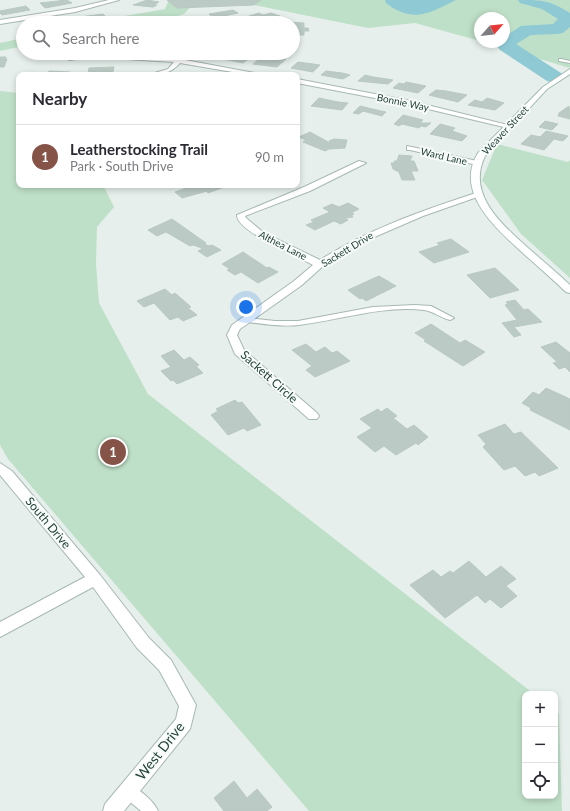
<!DOCTYPE html>
<html lang="en">
<head>
<meta charset="utf-8">
<style>
  :root { --surface:#fff; --page:#f2f2f3; --text:#2b2b33; --muted:#7c7c81; --line:#e1e1e2; --accent:#855347 }
  body { margin:0; font-family:Lato,sans-serif; background:var(--page); color:var(--text) }
  .controls { position:absolute; right:12px; bottom:12px; display:grid; overflow:hidden; border-radius:8px; box-shadow:0 2px 6px #0003 }
  .controls button { width:36px; height:36px; display:grid; place-items:center; padding:0; border:0; border-bottom:1px solid var(--line); background:var(--surface); color:var(--text); font:20px sans-serif }
  .compass { position:absolute; left:474px; top:12px; width:36px; height:36px; border-radius:50%; background:var(--surface); box-shadow:0 2px 6px #0003; rotate:63deg }
  .you { position:absolute; left:246px; top:307px; width:14px; height:14px; margin:-10px; border:3px solid #fff; border-radius:50%; background:#1a73e8; box-shadow:0 0 0 6px #1a73e833 }
  .badge { display:grid; place-items:center; width:26px; height:26px; border-radius:50%; background:var(--accent); color:#fff; font-size:13px; font-weight:700 }
  .pin { position:absolute; translate:-50% -50%; border:2px solid #fff; box-shadow:0 1px 4px #0006 }
  .list { margin:0; padding:0; list-style:none }
  h2 { display:flex; justify-content:space-between; align-items:center; height:52px; margin:0; padding:0 16px; font-size:17px }
  h2 small { font-size:13px; font-weight:400; color:var(--muted) }
  .list li { display:grid; grid-template-columns:26px 1fr auto; gap:12px; align-items:center; box-sizing:border-box; height:64px; padding:0 16px; border-top:1px solid var(--line) }
  .list b { display:block; font-size:15px; white-space:nowrap }
  .list p { margin:0; font-size:13px; white-space:nowrap; color:var(--muted) }
  .list em { font-size:13px; font-style:normal; color:var(--muted) }
  .icon { flex:none; width:22px; height:22px; fill:none; stroke:currentColor; stroke-width:2; stroke-linecap:round; stroke-linejoin:round }
  .map { position:relative; flex:none; width:570px; height:811px; overflow:hidden }
  .search { position:absolute; background:var(--surface); box-shadow:0 2px 6px #0003; left:16px; top:16px; width:284px; height:44px; display:flex; align-items:center; gap:10px; box-sizing:border-box; padding:0 14px; border-radius:22px; color:var(--muted); font-size:15px }
  .panel { position:absolute; background:var(--surface); box-shadow:0 2px 6px #0003; left:16px; top:72px; width:284px; height:116px; border-radius:8px }
  .map>svg:first-child { display:block }
  .green { fill:#bfe0c8 }
  .water { fill:#8ec9d4 }
  .lines { fill:none; stroke-linecap:round; stroke-linejoin:round }
  .river { fill:#8ec9d4; fill-rule:evenodd }
  .building { fill:#bbcac4; stroke:#b8c9c2 }
  .service-casing { stroke:#a8b8b2; stroke-width:2 }
  .minor-casing { stroke:#a8b8b2; stroke-width:2 }
  .secondary-casing { stroke:#a4bbb3; stroke-width:2 }
  .service { fill:#fff; fill-rule:evenodd }
  .minor { fill:#fff; fill-rule:evenodd }
  .secondary { fill:#fff; fill-rule:evenodd }
  .labels { text-anchor:middle; stroke-width:4; stroke-linejoin:round; paint-order:stroke }
  .far-street-label { font-size:10px; fill:#24423a; stroke:#f7fbf9 }
  .street-label { font-size:12px; fill:#24423a; stroke:#f7fbf9 }
  .near-street-label { font-size:14px; fill:#24423a; stroke:#f7fbf9 }
</style>
</head>
<body>
<div class="map">
<svg width="570" height="811" viewBox="0 0 570 811">
  <rect width="100%" height="100%" fill="#e6efeb"/>
  <g class="green">
    <path d="M167 0 196 1 184 14 154 23H98L119 17 165 9 168 2Z"/>
    <path d="M261 0H570V68L482 42H504V18H480V41L415 23 368 28 254 5Z"/>
    <path d="M23 38V46L0 51V43Z"/>
    <path d="M0 91 19 93V185H103L114 207 97 227 96 264 99 303 148 394 534 694H525V796H555V711L559 714 562 811H309L8 459 0 445Z"/>
    <path d="M497 144 568 162 570 160V278L521 234 482 180Z"/>
  </g>
  <path class="water" d="M385 0H456C430 13 413 24 386 3Z"/>
  <g class="lines">
    <path class="river" d="M518 0C543 0 549 0 570 13V27L563 33 557 34 531 35 516 44 561 73 564 77 561 81 554 83 547 81 500 50 497 46 500 42H504V37L521 26 553 24 558 19 542 9 520 3Z"/>
  </g>
  <g class="building">
    <path d="M67 0 72 3 45 8 40 3Z"/>
    <path d="M147 0 159 2 153 5H157L153 7 133 5Z"/>
    <path d="M167 0H261L254 5 177 8Z"/>
    <path d="M26 6 30 10 2 15 0 13V11Z"/>
    <path d="M233 10 238 13 214 18 209 14Z"/>
    <path d="M259 13 263 15 271 13 280 16 273 18 277 20 261 23 257 21H260L249 16Z"/>
    <path d="M103 14 107 18 85 22 83 20 75 21 72 18Z"/>
    <path d="M288 22 304 23V28H308L309 31H304V35H293V23Z"/>
    <path d="M224 53 234 55 237 53 251 57 243 63 223 59 226 57 219 55Z"/>
    <path d="M0 57H6L5 60 7 59 4 67H0Z"/>
    <path d="M274 57 286 59 277 67 253 64 259 59 270 61Z"/>
    <path d="M298 62 320 65 313 72 291 68Z"/>
    <path d="M114 67 113 72 88 73 89 68Z"/>
    <path d="M49 71 70 72 67 75H47Z"/>
    <path d="M326 71 342 73 350 75 343 79 321 75Z"/>
    <path d="M365 75 373 77 393 80 388 84 358 81Z"/>
    <path d="M406 82 426 86 418 93 393 88 399 83 404 84Z"/>
    <path d="M436 90 446 91 467 95 458 102 429 95Z"/>
    <path d="M319 98 338 102 348 103 342 110 311 106Z"/>
    <path d="M487 98 504 103 495 110 468 105 475 100 482 102Z"/>
    <path d="M360 106 381 111 386 112 382 116 363 111 359 114 353 113Z"/>
    <path d="M569 106 570 119 558 116 559 113Z"/>
    <path d="M403 115 423 120 420 123H431L426 127 421 126 419 128 402 124 399 126 394 124Z"/>
    <path d="M545 121 558 124 552 130 539 127Z"/>
    <path d="M440 124 455 128 452 131 467 136 462 141 430 134Z"/>
    <path d="M546 131 568 136 563 141 554 139 544 150 521 144 531 135 540 137Z"/>
    <path d="M310 132 330 143 329 141 334 139 347 140 345 148 329 149 325 151 303 142 306 140 299 137Z"/>
    <path d="M399 155 412 156 410 161H414L418 171H411L415 180H402L399 172 393 169 391 163H395L394 161H397Z"/>
    <path d="M191 185H226L227 186 208 193 207 191 182 198 175 192 192 186Z"/>
    <path d="M348 203 359 209 351 213 354 214 351 216 353 217 345 218 348 220 341 224 334 221 315 230 306 225 314 222 311 220 330 212 323 208 332 204 339 207Z"/>
    <path d="M172 219 206 243 204 244 209 246 212 245 221 250 207 257 198 251 203 249 199 247 193 245 190 246 166 232 157 236 148 230Z"/>
    <path d="M451 239 469 252 434 263 419 252 440 245 437 243Z"/>
    <path d="M243 252 267 268 269 267 278 272 258 283 241 272 235 275 227 270 230 269 222 264Z"/>
    <path d="M495 268 505 277 519 290 490 298 467 275Z"/>
    <path d="M379 276 396 286 366 301 362 298 360 299 348 290Z"/>
    <path d="M165 289 172 295 175 293 191 307 188 308 197 315 183 321 178 317 170 320 154 303 144 307 137 301Z"/>
    <path d="M515 300 524 310 528 309 542 322 514 327 521 335 514 337 502 323 517 320 505 305 508 304 506 302Z"/>
    <path d="M431 324 460 343 465 340 485 352 463 366 424 341 426 340 415 333Z"/>
    <path d="M556 342 570 353V372L565 367 559 369 553 363 557 362 541 347Z"/>
    <path d="M306 344 316 352 325 347 332 353 337 351 350 361 315 377 306 370 312 366 292 350Z"/>
    <path d="M174 350 184 360 190 357 199 365 196 366 203 373 177 384 173 380 171 381 161 371 171 367 161 356Z"/>
    <path d="M546 388 570 399V430L530 410 531 408 522 403 533 392 539 395Z"/>
    <path d="M235 400 238 403 242 402 261 425 247 431 244 428 228 435 211 415 218 411 216 409Z"/>
    <path d="M387 408 397 416 393 418 407 429 414 425 428 437 418 445 416 443 396 455 384 446 375 452 357 437 372 428 360 419 378 409 381 412Z"/>
    <path d="M505 424 514 434 521 432 558 468 539 476 535 472 525 476 515 466 504 470 483 447 486 444 478 435Z"/>
    <path d="M469 561 486 577 501 566 516 579 506 586 517 596 501 608 490 599 485 603 477 595 445 618 410 585 433 570 441 577 450 571 453 573Z"/>
    <path d="M234 781 247 798 257 789 272 807 267 811H224L214 798Z"/>
  </g>
  <g class="lines">
    <defs>
      <g id="service">
        <path d="M561 59 570 61V63L559 61V59Z"/>
        <path d="M415 305 431 306 454 318 450 320C441 318 433 311 424 310 383 305 340 320 299 325 282 327 264 324 247 322L243 320 247 318 275 321H298L373 307Z"/>
        <path d="M128 784C138 788 154 801 158 811H141L123 796 121 791 123 786Z"/>
      </g>
      <g id="minor">
        <path d="M109 0H119L75 12 0 24V20L75 8Z"/>
        <path d="M93 53 161 56 178 59 190 53H198L185 60 265 75H250L180 63C171 73 162 75 148 75L168 69 174 62 93 57 69 60 66 58Z"/>
        <path d="M297 79 411 101 512 126 508 128 411 105 297 83Z"/>
        <path d="M407 146 477 161 481 163 477 165 410 150H407Z"/>
        <path d="M359 161 366 163 310 191 245 216 246 218 264 233 320 260C369 229 421 211 476 193H482L483 195 423 216 356 245 323 266 302 285 240 329 237 335 244 350 317 413 319 416 317 419H309L235 354 227 335 232 325 294 281 313 265C299 257 236 231 237 215L304 187Z"/>
        <path d="M0 463 12 471 100 575 149 638 171 660 196 705 190 729 124 811H103L105 804 176 719 179 706 159 670 137 648 93 587 0 637V622L85 577 0 475Z"/>
      </g>
      <path id="secondary" d="M570 69V74L547 89 485 156C466 195 503 225 528 248 542 260 556 272 570 285V293L566 292C553 280 539 267 525 255 499 231 453 193 478 153L543 87Z"/>
    </defs>
    <use href="#service" class="service-casing"/>
    <use href="#minor" class="minor-casing"/>
    <use href="#secondary" class="secondary-casing"/>
    <use href="#service" class="service"/>
    <use href="#minor" class="minor"/>
    <use href="#secondary" class="secondary"/>
  </g>
  <g class="labels">
    <g class="far-street-label">
      <text transform="translate(403 102) rotate(12)" y="4">Bonnie Way</text>
      <text transform="translate(505 130) rotate(-47)" y="4">Weaver Street</text>
      <text transform="translate(444 156) rotate(13)" y="4">Ward Lane</text>
      <text transform="translate(283 245) rotate(27)" y="4">Althea Lane</text>
      <text transform="translate(347 249) rotate(-31)" y="4">Sackett Drive</text>
    </g>
    <g class="street-label">
      <text transform="translate(269 377) rotate(42)" y="4">Sackett Circle</text>
      <text transform="translate(48 523) rotate(50)" y="4">South Drive</text>
    </g>
    <g class="near-street-label">
      <text transform="translate(160 751) rotate(-52)" y="5">West Drive</text>
    </g>
  </g>
</svg>
<div class="controls">
<button>+</button>
<button>−</button>
<button><svg class="icon" aria-label="locate" viewBox="0 0 24 24"><circle cx="12" cy="12" r="6"/><path d="M12 2v4M12 18v4M2 12h4M18 12h4"/></svg></button>
</div>
<svg class="compass" viewBox="-18 -18 36 36"><path d="M0-13l5 13h-10z" fill="#e53935"/><path d="M0 13l5-13h-10z" fill="#7c7c81"/></svg>
<div class="you"></div>
<div class="pin badge" style="left:113px;top:452px">1</div>
<div class="search"><svg class="icon" aria-label="search" viewBox="0 0 24 24"><circle cx="10" cy="10" r="6"/><path d="M15 15l6 6"/></svg>Search here</div>
<section class="panel">
<h2>Nearby<small></small></h2>
<ul class="list">
<li><span class="badge">1</span><div><b>Leatherstocking Trail</b><p>Park · South Drive</p></div><em>90 m</em></li>
</ul>
</section>
</div>
</body>
</html>
